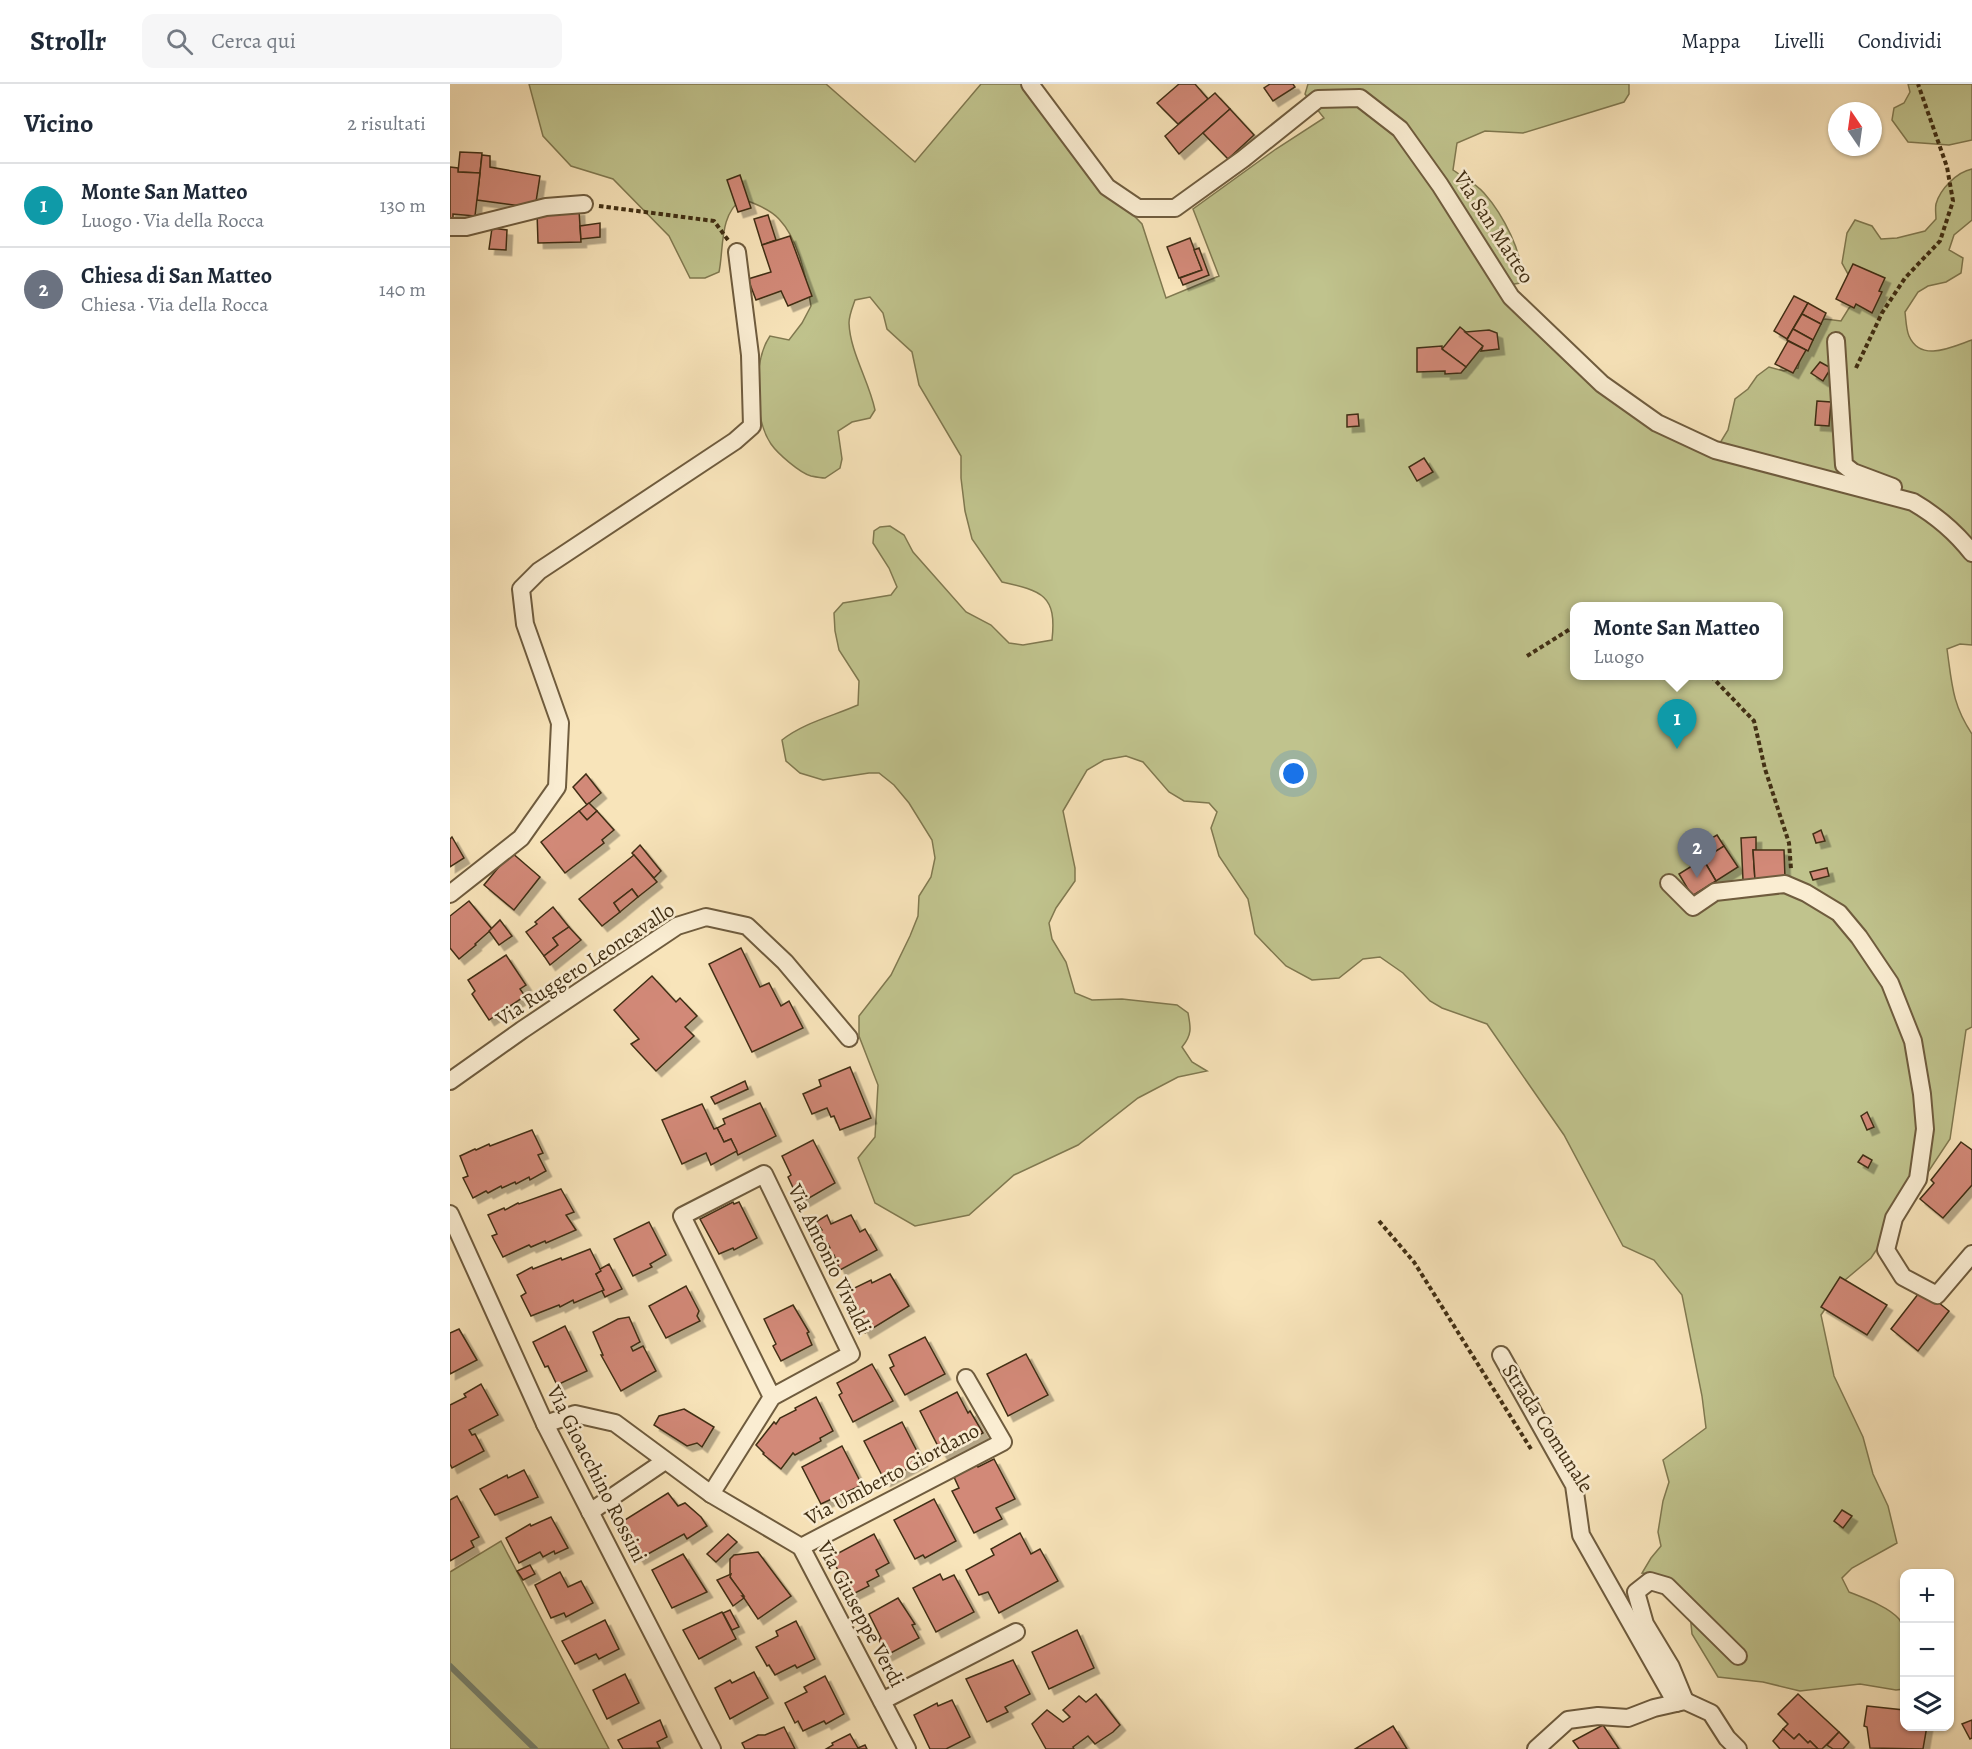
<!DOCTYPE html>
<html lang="it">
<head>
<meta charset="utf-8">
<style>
  :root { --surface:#fff; --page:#f6f6f7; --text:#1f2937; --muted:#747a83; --line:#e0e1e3; --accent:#8f2418 }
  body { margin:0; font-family:Alegreya,serif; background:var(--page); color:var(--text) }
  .controls { position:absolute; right:18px; bottom:18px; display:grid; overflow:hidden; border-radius:12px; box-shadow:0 2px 4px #0004 }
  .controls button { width:54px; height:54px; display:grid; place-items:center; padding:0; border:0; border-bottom:2px solid var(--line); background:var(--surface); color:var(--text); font:30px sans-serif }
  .compass { position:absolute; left:1378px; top:18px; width:54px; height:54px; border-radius:50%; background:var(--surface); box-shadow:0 2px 4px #0004; rotate:347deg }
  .you { position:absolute; left:844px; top:690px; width:21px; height:21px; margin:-15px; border:4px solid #fff; border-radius:50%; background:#1a73e8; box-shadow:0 0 0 9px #1a73e833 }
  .badge { display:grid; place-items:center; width:39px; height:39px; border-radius:50%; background:var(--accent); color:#fff; font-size:20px; font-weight:700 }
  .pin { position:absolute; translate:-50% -50px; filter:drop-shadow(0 2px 3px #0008) }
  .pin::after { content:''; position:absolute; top:32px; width:21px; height:18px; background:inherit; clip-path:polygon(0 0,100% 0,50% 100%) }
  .popup { position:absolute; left:1120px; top:518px; width:213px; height:78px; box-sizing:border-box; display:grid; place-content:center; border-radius:12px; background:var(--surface); filter:drop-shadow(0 2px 4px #0005); font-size:20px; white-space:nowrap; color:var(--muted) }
  .popup b { font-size:22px; color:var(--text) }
  .popup::after { content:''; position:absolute; left:50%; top:100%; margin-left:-12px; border:12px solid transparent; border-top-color:var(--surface) }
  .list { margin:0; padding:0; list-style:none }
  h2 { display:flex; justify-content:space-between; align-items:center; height:78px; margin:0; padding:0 24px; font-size:26px }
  h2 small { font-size:20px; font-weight:400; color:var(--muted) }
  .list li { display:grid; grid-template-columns:39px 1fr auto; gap:18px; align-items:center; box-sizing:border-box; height:84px; padding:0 24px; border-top:2px solid var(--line) }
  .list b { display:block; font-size:22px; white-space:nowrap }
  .list p { margin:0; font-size:20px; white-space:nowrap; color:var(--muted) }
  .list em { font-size:20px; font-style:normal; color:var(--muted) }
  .icon { flex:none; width:33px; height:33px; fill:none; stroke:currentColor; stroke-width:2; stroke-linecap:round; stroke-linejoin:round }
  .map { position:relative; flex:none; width:1522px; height:1665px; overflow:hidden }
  header { display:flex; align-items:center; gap:36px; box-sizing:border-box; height:84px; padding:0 30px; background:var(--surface); border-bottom:2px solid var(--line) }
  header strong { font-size:28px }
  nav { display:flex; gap:33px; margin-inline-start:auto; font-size:21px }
  .search { width:420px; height:54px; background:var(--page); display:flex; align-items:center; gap:15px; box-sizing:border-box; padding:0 21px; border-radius:12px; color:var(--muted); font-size:22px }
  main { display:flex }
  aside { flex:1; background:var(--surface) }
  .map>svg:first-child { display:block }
  .green { fill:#c0c38d; stroke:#807950; stroke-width:1.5; fill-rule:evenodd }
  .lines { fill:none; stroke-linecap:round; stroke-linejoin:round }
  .stream { stroke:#788573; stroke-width:6 }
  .building { fill:#d28978; stroke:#412f14; stroke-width:1.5; filter:url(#shadow) }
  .minor-casing { stroke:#6f5c3e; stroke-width:20 }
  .path { stroke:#412f14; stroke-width:4; stroke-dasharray:4.5 3; stroke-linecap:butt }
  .minor { stroke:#faedd2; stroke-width:16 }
  .labels { text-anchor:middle; stroke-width:5; stroke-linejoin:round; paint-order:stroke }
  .street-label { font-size:21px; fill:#412f14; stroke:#faedd2 }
</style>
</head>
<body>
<header>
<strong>Strollr</strong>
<div class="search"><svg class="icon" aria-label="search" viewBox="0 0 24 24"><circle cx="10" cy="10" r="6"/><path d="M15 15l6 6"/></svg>Cerca qui</div>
<nav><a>Mappa</a><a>Livelli</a><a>Condividi</a></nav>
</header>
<main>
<aside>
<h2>Vicino<small>2 risultati</small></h2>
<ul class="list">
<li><span class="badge" style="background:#0f9aa8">1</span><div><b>Monte San Matteo</b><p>Luogo · Via della Rocca</p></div><em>130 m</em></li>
<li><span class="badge" style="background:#6b7280">2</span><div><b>Chiesa di San Matteo</b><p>Chiesa · Via della Rocca</p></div><em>140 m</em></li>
</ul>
</aside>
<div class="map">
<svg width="1522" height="1665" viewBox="0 0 1522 1665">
  <defs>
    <filter id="shadow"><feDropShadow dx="5.5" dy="5.5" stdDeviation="0" flood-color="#0004"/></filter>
  </defs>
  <rect width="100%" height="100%" fill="#f8e4ba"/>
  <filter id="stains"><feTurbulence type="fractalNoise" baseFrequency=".00333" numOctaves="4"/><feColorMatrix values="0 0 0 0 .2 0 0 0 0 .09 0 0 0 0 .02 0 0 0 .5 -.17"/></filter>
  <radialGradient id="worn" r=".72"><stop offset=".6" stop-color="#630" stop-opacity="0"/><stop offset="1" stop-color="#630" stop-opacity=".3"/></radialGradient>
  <g class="green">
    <path d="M79 0H376L465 78 531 0H582L575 8 639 86 692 140 716 214 769 192 743 125 826 65 874 34 855 10 858 0H1179V10L1174 18 1073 49 1035 47 1007 59 1003 86C1013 93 1026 100 1034 109 1051 128 1077 173 1070 199L1053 202 1185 321 1270 359 1278 346 1285 315 1298 305 1307 292 1319 283 1334 287 1348 284C1351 268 1358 255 1361 239L1375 235 1391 237 1399 224 1411 214 1392 179 1397 149 1405 136 1422 142 1431 155 1447 154 1475 147 1486 135C1486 131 1485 125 1486 120 1490 105 1507 88 1522 85V136L1504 151 1499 166 1513 174 1511 189 1496 198 1478 202 1468 208 1455 228C1456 236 1456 245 1459 252 1471 279 1502 263 1522 256V561L1510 560 1497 565C1502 600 1502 620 1522 650V943L1516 946 1500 1055 1421 1174 1395 1196 1371 1231 1384 1292 1413 1353 1423 1390 1438 1422 1447 1459 1402 1484 1392 1494 1399 1508C1414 1514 1439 1523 1449 1535 1459 1547 1454 1589 1454 1605L1446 1606 1410 1600 1350 1607 1313 1598 1268 1593 1242 1550 1239 1520 1203 1490 1192 1489 1201 1474 1211 1462 1208 1448 1213 1417 1219 1398 1213 1376 1256 1344 1252 1312 1232 1211 1204 1176 1173 1162 1114 1051 1037 940 992 924 980 917 953 889 930 873 913 875 889 894 862 896 836 882 805 850 798 815 769 772 761 744 767 728 759 719 734 717 719 708 693 678 676 672 654 676 637 686 613 727 625 784V797L606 824 599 839 602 855 616 878 625 909 642 916 672 915 727 921 738 929C741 944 742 951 732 963L742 978 757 987 728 993 688 1014 628 1061 564 1091 519 1131 465 1142 425 1119 408 1074 425 1053 428 1001 409 952V932L441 891 460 852 468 832 469 812 481 793 485 774 482 756 459 719 444 701 429 689H419L373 696 350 689 336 677 332 656C353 639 383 632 408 621L409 597 389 566 385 547 384 529 393 519 441 511 447 503 439 484 423 459 424 447 430 443 440 442 454 451 463 468 516 528 541 541 559 559 573 561 602 556C607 511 592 507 552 498L522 455 515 427 511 394V372L469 301 462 268 437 245 433 229 420 213 405 216C403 222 399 231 399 239 400 268 419 297 425 326L420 334 402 338 388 347 392 375 390 384 375 394C371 394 366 393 361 392 350 389 328 370 321 360 304 335 303 277 320 252L339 256 352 239 361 222C356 194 349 156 329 135 320 125 304 119 292 115 269 131 274 164 269 188L255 194H240L219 152 163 95 121 82 93 52ZM1125 522H1329V592H1125Z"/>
    <path d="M1458 0H1522V56L1499 61 1458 58 1442 36 1444 24 1454 19 1460 8Z"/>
    <path d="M51 1457 159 1665H0V1488Z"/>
  </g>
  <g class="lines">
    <path class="stream" d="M0 1582 85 1665"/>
  </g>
  <g class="building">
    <path d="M729 0H745L758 15 728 40 707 19Z"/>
    <path d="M820 0H843L845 3 823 17 814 4Z"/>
    <path d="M765 9 780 25 729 70 715 52Z"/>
    <path d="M780 25 804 51 778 75 753 49Z"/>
    <path d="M10 68 32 69 30 89 8 88Z"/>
    <path d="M32 71 40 72V83L90 92 85 124 27 116Z"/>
    <path d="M0 83 8 84V88L30 89 25 132 3 130V135H0Z"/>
    <path d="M290 91 301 124 288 128 277 96Z"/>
    <path d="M129 126 131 158 88 159 87 128Z"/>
    <path d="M318 131 326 156 312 161 304 135Z"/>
    <path d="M150 139V153L131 155 130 142Z"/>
    <path d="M42 144 57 146 56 166 39 165Z"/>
    <path d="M340 152 362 212 338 222 331 207 306 216 298 195 321 188 312 161Z"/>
    <path d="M740 154 752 186 729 194 717 163Z"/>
    <path d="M749 164 759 191 733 201 730 194 752 186 744 166Z"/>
    <path d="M1403 180 1435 194 1429 207 1432 208 1422 229 1406 220 1404 224 1386 215Z"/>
    <path d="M1344 212 1358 219 1337 255 1324 247Z"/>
    <path d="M1358 219 1376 229 1371 240 1352 230Z"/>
    <path d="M1352 230 1371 240 1363 256 1343 245Z"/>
    <path d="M1010 243 1033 262 1016 283 992 265Z"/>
    <path d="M1343 245 1363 256 1358 267 1337 256Z"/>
    <path d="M1039 246 1047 249 1049 265 1031 267 1033 262 1015 248Z"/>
    <path d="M1338 257 1356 266 1343 289 1325 280Z"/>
    <path d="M992 262V265L1016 283 1011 289 995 290V287L967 288V264Z"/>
    <path d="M1370 278 1381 284 1373 297 1361 289Z"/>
    <path d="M1367 317 1381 318 1379 342 1365 341Z"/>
    <path d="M908 330 909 342 897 343V331Z"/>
    <path d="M974 374 983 388 967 397 959 383Z"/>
    <path d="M136 690 151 709 137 721 123 703Z"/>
    <path d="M139 719 147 727 137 736 129 727Z"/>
    <path d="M129 727 137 736 147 727 164 746 152 756 154 759 115 789 91 758Z"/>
    <path d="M1371 746 1375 757 1366 759 1363 750Z"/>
    <path d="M1267 751 1274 762 1261 771 1253 759Z"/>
    <path d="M2 753 14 774 0 783V755Z"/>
    <path d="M1306 753V766H1303L1305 796H1293L1291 754Z"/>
    <path d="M190 761 211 787 204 794 182 769Z"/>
    <path d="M1274 762 1288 783 1266 797 1253 775Z"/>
    <path d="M1303 766H1334L1335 794 1305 796Z"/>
    <path d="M61 768 90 793 64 826 34 801Z"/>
    <path d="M184 771 207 798 188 813 182 805 164 819 170 828 152 842 129 815Z"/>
    <path d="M1253 775 1266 797 1242 812 1229 790Z"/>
    <path d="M1377 784 1379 792 1363 796 1360 788Z"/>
    <path d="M182 805 188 813 170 828 164 819Z"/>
    <path d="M19 817 42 845 25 860 26 861 9 875 0 864V832Z"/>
    <path d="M103 823 119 843 103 854 108 861 94 872 76 848 87 840 85 838Z"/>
    <path d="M50 836 62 852 49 861 39 847Z"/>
    <path d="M119 843 131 856 100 881 94 872 108 861 103 854Z"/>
    <path d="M291 864 310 903 319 899 331 922 339 917 353 944 302 968 259 880Z"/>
    <path d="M56 871 76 901 70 905 75 912 39 936 22 910 25 907 18 896Z"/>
    <path d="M202 892 226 918 230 914 247 932 235 943 244 952 206 987 181 960 189 955 164 926Z"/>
    <path d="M400 983 421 1034 390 1046 384 1032 381 1033 377 1024 362 1030 353 1010 371 1002 369 996Z"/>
    <path d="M295 997 298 1005 265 1020 261 1013Z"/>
    <path d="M310 1019 326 1052 288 1071 281 1055 274 1058 267 1044 275 1040 273 1035Z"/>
    <path d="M252 1020 264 1045 267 1044 274 1058 281 1055 287 1067 261 1081 256 1069 232 1080 212 1036Z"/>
    <path d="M1417 1028 1424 1043 1417 1046 1411 1032Z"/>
    <path d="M82 1046 93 1069 88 1071 96 1087 80 1096 79 1093 66 1100 65 1098 52 1104 51 1102 38 1109 36 1107 23 1114 13 1094 18 1092 10 1072 25 1065 26 1066 39 1060 40 1062Z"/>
    <path d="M363 1056 385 1099 354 1117 350 1108 346 1110 338 1093 341 1091 332 1072Z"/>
    <path d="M1511 1058 1522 1066V1101L1493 1134 1470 1115 1484 1099 1481 1096Z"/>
    <path d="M1413 1071 1422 1076 1418 1084 1408 1078Z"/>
    <path d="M111 1105 124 1128 116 1131 126 1146 96 1159 95 1157 81 1163 79 1161 53 1173 42 1152 47 1150 38 1131 54 1124 55 1126 68 1119 69 1120Z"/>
    <path d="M283 1118 284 1120 289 1118 307 1154 284 1166 283 1164 269 1170 250 1135Z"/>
    <path d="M377 1131 381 1140 401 1131 410 1148 415 1145 427 1166 390 1186 384 1171 376 1175 371 1168 380 1164 378 1160 370 1164 363 1151 372 1146 366 1138Z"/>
    <path d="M199 1138 216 1171 200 1180 202 1183 183 1192 164 1155Z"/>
    <path d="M140 1165 151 1187 146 1190 154 1206 124 1219 123 1216 110 1223 109 1221 81 1232 71 1212 76 1209 67 1191 82 1183 83 1185 111 1174 112 1176Z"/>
    <path d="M159 1180 172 1205 155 1213 152 1207 154 1206 146 1190 151 1187 150 1185Z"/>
    <path d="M440 1190 459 1222 415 1249 394 1209 421 1196 422 1199Z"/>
    <path d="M1390 1193 1437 1221 1417 1251 1371 1223Z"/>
    <path d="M236 1202 249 1227 247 1232 250 1237 216 1254 199 1222Z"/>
    <path d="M1472 1205 1499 1227 1468 1267 1441 1245Z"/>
    <path d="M343 1221 359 1248 357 1249 362 1261 331 1277 323 1262 326 1260 314 1235Z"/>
    <path d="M179 1233 190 1258 181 1263 183 1267 193 1262 206 1287 171 1307 151 1271H153L143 1248 168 1235Z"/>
    <path d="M115 1242 137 1287 107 1301 98 1282 95 1283 83 1258Z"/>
    <path d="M9 1245 27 1276 0 1290V1249Z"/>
    <path d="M475 1253 495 1290 455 1311 440 1284 444 1282 439 1271Z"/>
    <path d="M576 1270 598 1311 558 1332 537 1290Z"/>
    <path d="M422 1280 443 1317 403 1338 389 1311 392 1309 387 1299Z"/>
    <path d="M31 1300 48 1331 19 1346 22 1351 25 1350 34 1367 2 1384 0 1380V1321L16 1313 14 1310Z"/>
    <path d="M507 1308 518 1329 520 1327 533 1349 492 1370 470 1327Z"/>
    <path d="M366 1313 383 1347 370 1354 371 1357 345 1371 343 1369 331 1385 313 1370 314 1369 306 1361 324 1338 326 1340 330 1334 346 1326 345 1324Z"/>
    <path d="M234 1325 264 1343 252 1363 247 1359 237 1362 204 1341 209 1332Z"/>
    <path d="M452 1338 472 1377 435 1397 414 1357Z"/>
    <path d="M392 1362 412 1401 371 1420 352 1383Z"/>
    <path d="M544 1375 565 1415 546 1424 552 1435 524 1449 502 1407 509 1404 504 1393 527 1381 528 1383Z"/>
    <path d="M74 1386 88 1413 45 1431 30 1405 57 1391 58 1394Z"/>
    <path d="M218 1409 228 1422 235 1419 251 1433 257 1442 237 1455 234 1450 189 1475 174 1451 176 1450 170 1439Z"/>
    <path d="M7 1412 29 1453 21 1457 24 1463 0 1477V1416Z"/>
    <path d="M484 1415 506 1457 475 1474 473 1471 465 1475 444 1436Z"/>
    <path d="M1392 1426 1402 1432 1393 1444 1384 1437Z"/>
    <path d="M101 1433 118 1464 105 1470 104 1467 93 1473 90 1468 69 1479 56 1454 80 1440 81 1442Z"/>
    <path d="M570 1449 581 1470 590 1465 608 1497 549 1529 538 1508 529 1511 516 1486 544 1471 541 1465Z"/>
    <path d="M278 1450 287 1458 266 1478 257 1470Z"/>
    <path d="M424 1450 439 1479 426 1486 429 1492 417 1498 419 1502 401 1511 381 1473Z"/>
    <path d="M308 1468 341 1512 308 1535 280 1493V1475L284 1471Z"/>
    <path d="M233 1470 257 1508 222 1524 202 1486Z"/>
    <path d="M80 1481 85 1490 73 1496 67 1487Z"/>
    <path d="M110 1488 118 1503 131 1497 143 1519 116 1533 114 1529 101 1534 85 1501Z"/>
    <path d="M281 1490 280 1493 294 1512H292L294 1514 283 1522 267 1496Z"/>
    <path d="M490 1490 493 1496 504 1491 524 1528 486 1548 463 1504Z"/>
    <path d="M448 1514 465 1540 462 1541 469 1554 437 1571 429 1556 431 1554 419 1530Z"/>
    <path d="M280 1526 289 1543 282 1546 273 1529Z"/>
    <path d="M272 1528 286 1555 249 1575 233 1546Z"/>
    <path d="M155 1536 169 1565 149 1575 146 1570 125 1580 112 1557Z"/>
    <path d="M346 1537 365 1575 347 1584 345 1581 325 1591 319 1581 317 1582 306 1563 328 1552 326 1547Z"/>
    <path d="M627 1546 644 1584 599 1605 582 1568Z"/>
    <path d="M563 1576 580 1610 555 1623 558 1628 537 1638 516 1595Z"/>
    <path d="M304 1588 318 1614 280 1635 265 1604 280 1596 282 1599Z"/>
    <path d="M175 1590 189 1619 157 1635 143 1606Z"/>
    <path d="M375 1592 394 1630 376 1640 374 1637 353 1647 348 1637 345 1639 335 1619 357 1608 354 1603Z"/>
    <path d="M646 1610 670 1641 663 1648 645 1660 638 1652 623 1663 624 1665H596L582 1640 597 1626 613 1638 620 1633 613 1626 629 1612 636 1618Z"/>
    <path d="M1348 1610 1389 1648 1372 1665H1368L1360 1657 1358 1659 1349 1650 1344 1655 1333 1645 1338 1640 1328 1630Z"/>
    <path d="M502 1616 520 1653 496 1665H480L464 1631 487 1619 488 1622Z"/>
    <path d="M1417 1622 1454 1626V1642H1477L1473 1665 1420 1664 1417 1643 1414 1642Z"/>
    <path d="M210 1636 217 1653 207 1658 210 1664 173 1665 168 1656Z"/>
    <path d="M1522 1636V1654L1520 1655 1512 1640Z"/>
    <path d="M1153 1641 1169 1665H1129L1123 1657Z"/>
    <path d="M943 1642 957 1665H905Z"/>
    <path d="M334 1643 345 1665H295L292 1659 308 1651H315Z"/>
    <path d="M1333 1645 1344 1655 1349 1650 1358 1659 1360 1657 1368 1665H1330L1323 1657Z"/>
    <path d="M1389 1648 1399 1658 1393 1665H1383L1377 1661Z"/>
    <path d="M400 1650 408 1664 415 1661 417 1665H376L383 1661 382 1659Z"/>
  </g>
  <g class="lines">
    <defs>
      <g id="minor">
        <path d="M580 0 657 103 688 124H725L793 75 868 15 910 14 950 45 990 101 1061 213 1152 300 1207 339 1265 366 1463 418C1487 432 1505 447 1522 469"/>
        <path d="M0 143H16L96 123 134 120"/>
        <path d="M1386 257 1394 381 1403 388 1443 403"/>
        <path d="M1219 799 1243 823 1265 808 1335 800 1356 809 1389 829 1409 853 1440 899 1463 957 1472 1010 1475 1045 1468 1095 1444 1134 1436 1166 1453 1193 1487 1211 1522 1170"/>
        <path d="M0 810 71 754 107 703 110 639 75 540 71 505 89 487 285 357 302 342 300 271 287 168"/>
        <path d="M0 997 72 946 227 842 256 833 297 842 335 878 399 954"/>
        <path d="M0 1130 95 1340 262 1665"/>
        <path d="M1051 1271 1124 1401 1131 1451 1226 1619"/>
        <path d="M95 1340 125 1330 165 1339 261 1410 351 1463 457 1665"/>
        <path d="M261 1410 322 1313 232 1132 314 1090 401 1270 322 1313"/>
        <path d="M140 1428 215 1377"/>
        <path d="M351 1463 553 1358 516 1294"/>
        <path d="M432 1617 566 1548"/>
        <path d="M1235 1617 1221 1583 1195 1540 1186 1508 1200 1497 1217 1502 1288 1572"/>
        <path d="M1086 1665 1118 1636 1148 1632 1178 1634 1204 1624 1235 1617 1261 1629 1277 1654 1288 1665"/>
      </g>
    </defs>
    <use href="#minor" class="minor-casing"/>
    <g class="path">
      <path d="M149 122 264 137 278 156"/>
      <path d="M1406 284 1432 229 1455 194 1490 157 1503 117 1497 83 1468 0"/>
      <path d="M1077 572 1125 542"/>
      <path d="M1261 592 1304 637 1315 685 1339 759 1341 785"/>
      <path d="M929 1137 964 1178 1081 1365"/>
    </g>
    <use href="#minor" class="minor"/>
  </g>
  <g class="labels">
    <g class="street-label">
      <text transform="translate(1044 143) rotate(57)" y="7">Via San Matteo</text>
      <text transform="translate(135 880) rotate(-33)" y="7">Via Ruggero Leoncavallo</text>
      <text transform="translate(380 1175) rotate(64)" y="7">Via Antonio Vivaldi</text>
      <text transform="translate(1098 1344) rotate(57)" y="7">Strada Comunale</text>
      <text transform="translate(147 1390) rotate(63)" y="7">Via Gioacchino Rossini</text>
      <text transform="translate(442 1390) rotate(-28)" y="7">Via Umberto Giordano</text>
      <text transform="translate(411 1530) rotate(62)" y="7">Via Giuseppe Verdi</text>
    </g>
  </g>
  <rect width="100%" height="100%" filter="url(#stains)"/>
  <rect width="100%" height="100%" fill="url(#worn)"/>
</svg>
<div class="controls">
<button>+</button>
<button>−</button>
<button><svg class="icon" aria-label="layers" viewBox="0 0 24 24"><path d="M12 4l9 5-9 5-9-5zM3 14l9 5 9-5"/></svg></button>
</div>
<svg class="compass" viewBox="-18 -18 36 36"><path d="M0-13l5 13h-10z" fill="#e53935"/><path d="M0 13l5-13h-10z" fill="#747a83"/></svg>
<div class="you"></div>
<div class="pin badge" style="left:1227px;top:665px;background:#0f9aa8">1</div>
<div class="popup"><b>Monte San Matteo</b>Luogo</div>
<div class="pin badge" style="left:1247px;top:794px;background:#6b7280">2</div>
</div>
</main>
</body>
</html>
